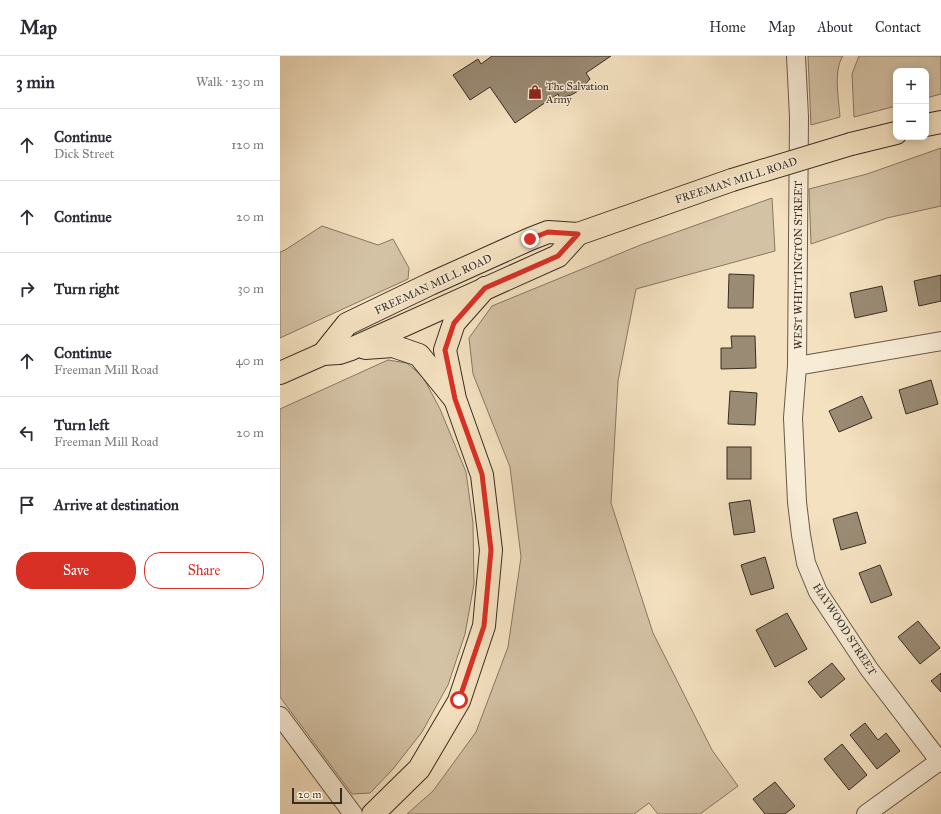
<!DOCTYPE html>
<html lang="en">
<head>
<meta charset="utf-8">
<style>
  :root { --surface:#fff; --page:#f2f2f3; --text:#2b2b33; --muted:#7c7c81; --line:#e1e1e2; --accent:#d93025 }
  body { margin:0; font-family:"IM FELL Great Primer",serif; background:var(--page); color:var(--text) }
  .controls { position:absolute; right:12px; top:12px; display:grid; overflow:hidden; border-radius:8px; box-shadow:0 2px 10px #0003 }
  .controls button { width:36px; height:36px; display:grid; place-items:center; padding:0; border:0; border-bottom:1px solid var(--line); background:var(--surface); color:var(--text); font:20px sans-serif }
  .scale { position:absolute; left:12px; bottom:10px; width:50px; box-sizing:border-box; padding-left:4px; border:2px solid #382d21; border-top:0; font-size:11px; line-height:14px; white-space:nowrap; color:#382d21; -webkit-text-stroke:3px #f8ecd6; paint-order:stroke }
  .stop { position:absolute; width:12px; height:12px; margin:-9px; border:3px solid #d93025; border-radius:50%; background:#fff }
  .stop.end { background:#d93025; border-color:#fff; box-shadow:0 1px 4px #0008 }
  .list { margin:0; padding:0; list-style:none }
  h2 { display:flex; justify-content:space-between; align-items:center; height:52px; margin:0; padding:0 16px; font-size:17px }
  h2 small { font-size:13px; font-weight:400; color:var(--muted) }
  .list li { display:grid; grid-template-columns:26px 1fr auto; gap:12px; align-items:center; box-sizing:border-box; height:72px; padding:0 16px; border-top:1px solid var(--line) }
  .list b { display:block; font-size:15px; white-space:nowrap }
  .list p { margin:0; font-size:13px; white-space:nowrap; color:var(--muted) }
  .list em { font-size:13px; font-style:normal; color:var(--muted) }
  .actions { display:flex; gap:8px; padding:12px 16px }
  .actions a { flex:1; padding:9px 0; border:1px solid var(--accent); border-radius:16px; text-align:center; font-size:14px; color:var(--accent) }
  .actions .main { background:var(--accent); color:#fff }
  .icon { flex:none; width:22px; height:22px; fill:none; stroke:currentColor; stroke-width:2; stroke-linecap:round; stroke-linejoin:round }
  .map { position:relative; flex:none; width:661px; height:758px; overflow:hidden }
  header { display:flex; align-items:center; gap:24px; box-sizing:border-box; height:56px; padding:0 20px; background:var(--surface); border-bottom:1px solid var(--line) }
  header strong { font-size:19px }
  nav { display:flex; gap:22px; margin-inline-start:auto; font-size:14px }
  main { display:flex }
  aside { flex:1; background:var(--surface) }
  .map>svg:first-child { display:block }
  .green { fill:#d4c2a5; stroke:#867863 }
  .building { fill:#9a8b74; stroke:#382d21 }
  .lines { fill:none; stroke-linecap:round; stroke-linejoin:round }
  .street-casing { stroke:#675a49; stroke-width:20 }
  .primary-casing { stroke:#382d21; stroke-width:24 }
  .street { stroke:#f8ecd6; stroke-width:18 }
  .primary { stroke:#f4e1c0; stroke-width:22 }
  .primary-bridge-casing { stroke:#382d21; stroke-width:24; stroke-linecap:butt }
  .primary-bridge { stroke:#f4e1c0; stroke-width:22 }
  .route { stroke:#d93025; stroke-width:5 }
  .labels { text-anchor:middle; stroke-width:3; stroke-linejoin:round; paint-order:stroke }
  .poi-label { font-size:11px; fill:#382d21; stroke:#f8ecd6; text-anchor:start }
  .street-label { font-size:11px; fill:#382d21; stroke:#f8ecd6 }
</style>
</head>
<body>
<header>
<strong>Map</strong>
<nav><a>Home</a><a>Map</a><a>About</a><a>Contact</a></nav>
</header>
<main>
<aside>
<h2>3 min<small>Walk · 230 m</small></h2>
<ul class="list">
<li><svg class="icon" aria-label="ahead" viewBox="0 0 24 24"><path d="M12 20V5M6 11l6-6 6 6"/></svg><div><b>Continue</b><p>Dick Street</p></div><em>120 m</em></li>
<li><svg class="icon" aria-label="ahead" viewBox="0 0 24 24"><path d="M12 20V5M6 11l6-6 6 6"/></svg><div><b>Continue</b></div><em>20 m</em></li>
<li><svg class="icon" aria-label="right" viewBox="0 0 24 24"><path d="M7 20v-9h11M14 6l5 5-5 5"/></svg><div><b>Turn right</b></div><em>30 m</em></li>
<li><svg class="icon" aria-label="ahead" viewBox="0 0 24 24"><path d="M12 20V5M6 11l6-6 6 6"/></svg><div><b>Continue</b><p>Freeman Mill Road</p></div><em>40 m</em></li>
<li><svg class="icon" aria-label="left" viewBox="0 0 24 24"><path d="M17 20v-9H6M10 6l-5 5 5 5"/></svg><div><b>Turn left</b><p>Freeman Mill Road</p></div><em>20 m</em></li>
<li><svg class="icon" aria-label="arrive" viewBox="0 0 24 24"><path d="M6 21V4h12l-3 4 3 4H6"/></svg><div><b>Arrive at destination</b></div></li>
</ul>
<div class="actions"><a class="main">Save</a><a>Share</a></div>
</aside>
<div class="map">
<svg width="661" height="758" viewBox="0 0 661 758">
  <rect width="100%" height="100%" fill="#f4e1c0"/>
  <filter id="stains"><feTurbulence type="fractalNoise" baseFrequency=".005" numOctaves="4"/><feColorMatrix values="0 0 0 0 .2 0 0 0 0 .09 0 0 0 0 .02 0 0 0 .5 -.17"/></filter>
  <radialGradient id="worn" r=".72"><stop offset=".6" stop-color="#630" stop-opacity="0"/><stop offset="1" stop-color="#630" stop-opacity=".3"/></radialGradient>
  <g class="green">
    <path d="M528 0H563C553 14 559 45 560 61L531 69Z"/>
    <path d="M579 0H661V38L646 42V15H616V50L574 61 572 18Z"/>
    <path d="M661 92V150L607 162 531 188 529 133 587 118Z"/>
    <path d="M492 142 495 195 356 233 338 325 331 447 373 577 432 694 458 730 420 758H378L369 747 354 758H127L153 735 196 676 228 591 241 501 230 411 193 318 189 282 212 250 363 188Z"/>
    <path d="M42 170 98 189 113 183 129 212 128 223 0 282V196L5 194Z"/>
    <path d="M108 304 127 307 143 321 160 353 186 416 193 467 194 528 185 578 168 629 142 676 113 713 90 737 72 738 0 641V353Z"/>
  </g>
  <g class="building">
    <path d="M212 0H331L306 17 310 23 300 34 291 39 280 42 278 38 235 67 210 31 190 44 173 19 198 3 201 8Z"/>
    <path d="M449 218 474 219 473 252H448Z"/>
    <path d="M661 219V245L639 250 634 225Z"/>
    <path d="M602 230 607 255 575 262 570 237Z"/>
    <path d="M451 280H475L476 312 441 313V292H452Z"/>
    <path d="M651 324 658 348 626 358 619 334Z"/>
    <path d="M450 335 477 337 475 369 448 368Z"/>
    <path d="M582 340 592 362 559 376 549 355Z"/>
    <rect x="447" y="391" width="24" height="32"/>
    <path d="M470 444 475 476 454 479 449 447Z"/>
    <path d="M577 456 586 487 561 494 553 463Z"/>
    <path d="M485 501 494 532 471 539 461 509Z"/>
    <path d="M600 509 612 539 591 547 579 517Z"/>
    <path d="M507 557 527 593 495 611 476 574Z"/>
    <path d="M638 565 660 592 640 608 618 581Z"/>
    <path d="M552 607 565 623 541 642 528 626Z"/>
    <path d="M661 617V636L651 625Z"/>
    <path d="M585 667 598 684 606 677 620 695 597 713 570 679Z"/>
    <path d="M562 688 587 719 569 734 544 703Z"/>
    <path d="M495 726 515 750 505 758H485L473 743Z"/>
  </g>
  <g class="lines">
    <defs>
      <g id="street">
        <path d="M516 0 519 61 517 310 513 362 517 446 521 479 526 507 538 536 589 613 661 707"/>
        <path d="M517 310 661 285"/>
        <path d="M0 660 73 758"/>
        <path d="M586 758 661 704"/>
      </g>
      <g id="primary">
        <path d="M646 69 661 66"/>
        <path d="M571 88 616 77"/>
        <path d="M85 292 113 290 139 299 173 341"/>
        <path d="M43 298 67 268 150 228 250 183 268 176 298 178 452 124"/>
        <path d="M0 317 43 298 59 297 71 293 278 200 298 178"/>
        <path d="M93 758 139 713 179 645 204 570 211 494 202 419 175 343 165 294 174 267 205 232"/>
      </g>
    </defs>
    <use href="#street" class="street-casing"/>
    <use href="#primary" class="primary-casing"/>
    <use href="#street" class="street"/>
    <use href="#primary" class="primary"/>
    <defs>
      <path id="primary-bridge" d="M452 124 571 88"/>
    </defs>
    <use href="#primary-bridge" class="primary-bridge-casing"/>
    <use href="#primary-bridge" class="primary-bridge"/>
  </g>
  <g class="lines">
    <path class="route" d="M179 644 204 570 211 494 202 418 175 343 165 294 174 267 205 232 278 200 298 178 268 176 250 183"/>
  </g>
  <defs>
    <symbol id="shop-bare" viewBox="-9 -9 18 18"><path d="M-5-2.5h2.3a2.7 3.5 0 0 1 5.4 0H5L5.5 6h-11ZM-1.5-2.5h3a1.5 2.3 0 0 0-3 0Z" fill="#8f2418" stroke="#f8ecd6" stroke-width="2.5" paint-order="stroke"/></symbol>
  </defs>
  <g fill-rule="evenodd">
    <use href="#shop-bare" x="245" y="26" width="20" height="20"/>
  </g>
  <g class="labels">
    <g class="poi-label">
      <text x="266" y="34">The Salvation<tspan x="266" dy="13">Army</tspan></text>
    </g>
    <g class="street-label">
      <text transform="translate(456 124) rotate(-18)" y="4">FREEMAN MILL ROAD</text>
      <text transform="translate(518 209) rotate(-90)" y="4">WEST WHITTINGTON STREET</text>
      <text transform="translate(153 228) rotate(-25)" y="4">FREEMAN MILL ROAD</text>
      <text transform="translate(565 573) rotate(57)" y="4">HAYWOOD STREET</text>
    </g>
  </g>
  <rect width="100%" height="100%" filter="url(#stains)"/>
  <rect width="100%" height="100%" fill="url(#worn)"/>
</svg>
<div class="controls">
<button>+</button>
<button>−</button>
</div>
<div class="scale">20 m</div>
<div class="stop" style="left:179px;top:644px"></div>
<div class="stop end" style="left:250px;top:183px"></div>
</div>
</main>
</body>
</html>
